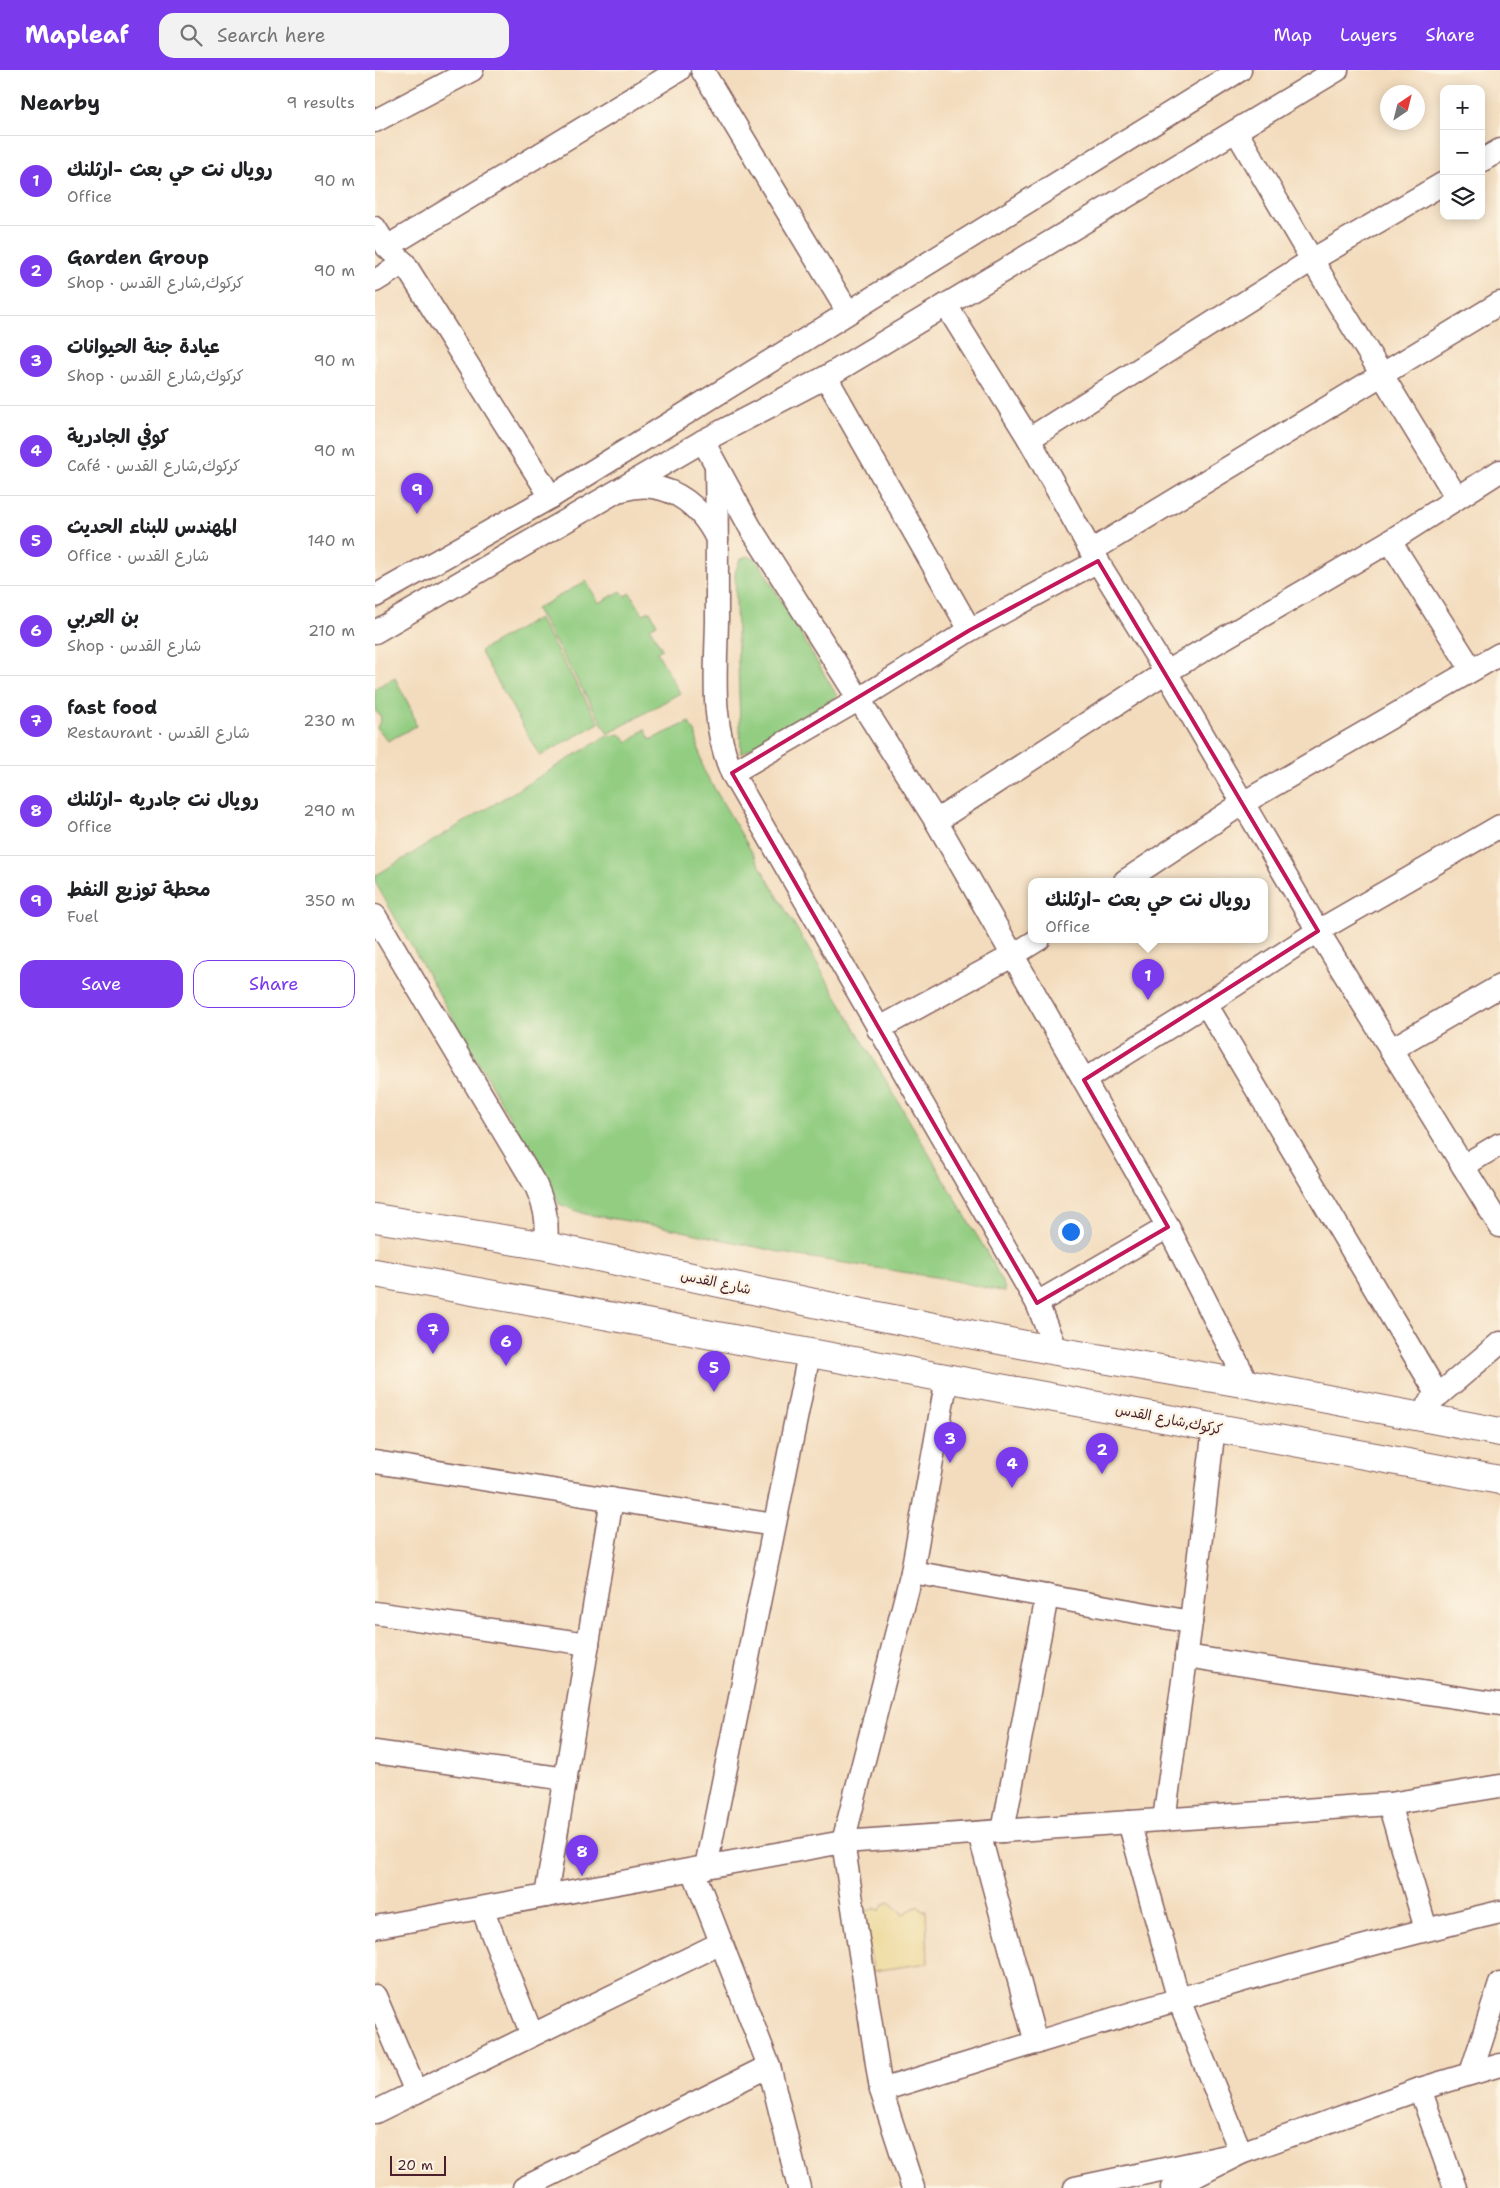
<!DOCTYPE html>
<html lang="en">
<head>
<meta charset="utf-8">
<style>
  :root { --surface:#fff; --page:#f2f2f2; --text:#202124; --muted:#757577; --line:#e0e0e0; --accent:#7c3aed }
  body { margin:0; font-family:"Shantell Sans","Playpen Sans Arabic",sans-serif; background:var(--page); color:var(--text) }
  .controls { position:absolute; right:15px; top:15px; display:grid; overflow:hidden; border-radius:10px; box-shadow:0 2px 12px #0003 }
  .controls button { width:45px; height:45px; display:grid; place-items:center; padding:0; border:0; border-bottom:1px solid var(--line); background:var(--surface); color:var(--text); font:25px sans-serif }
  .compass { position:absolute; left:1005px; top:15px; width:45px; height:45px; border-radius:50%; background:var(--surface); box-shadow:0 2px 12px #0003; rotate:35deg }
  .scale { position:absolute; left:15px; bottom:12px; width:56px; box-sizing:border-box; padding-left:5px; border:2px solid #4a1f2b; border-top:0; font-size:14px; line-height:18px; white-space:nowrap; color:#4a1f2b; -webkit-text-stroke:4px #fcf5e5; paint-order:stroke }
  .you { position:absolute; left:695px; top:1161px; width:18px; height:18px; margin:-12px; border:4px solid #fff; border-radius:50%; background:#1a73e8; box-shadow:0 0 0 8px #1a73e833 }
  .badge { display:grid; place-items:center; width:32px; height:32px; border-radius:50%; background:var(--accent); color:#fff; font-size:16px; font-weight:700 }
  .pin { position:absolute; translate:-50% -41px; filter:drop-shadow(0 1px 2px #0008) }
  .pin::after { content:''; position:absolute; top:26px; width:18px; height:15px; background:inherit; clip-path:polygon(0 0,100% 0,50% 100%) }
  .popup { position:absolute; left:653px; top:808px; width:240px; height:65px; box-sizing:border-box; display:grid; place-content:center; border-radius:10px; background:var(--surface); filter:drop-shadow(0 1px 4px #0005); font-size:16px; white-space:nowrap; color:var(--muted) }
  .popup b { font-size:19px; color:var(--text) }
  .popup::after { content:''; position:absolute; left:50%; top:100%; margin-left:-10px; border:10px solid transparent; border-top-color:var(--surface) }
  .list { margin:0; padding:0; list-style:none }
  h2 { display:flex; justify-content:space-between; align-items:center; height:65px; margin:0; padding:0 20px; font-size:21px }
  h2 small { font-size:16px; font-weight:400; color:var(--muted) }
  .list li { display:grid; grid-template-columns:32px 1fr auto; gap:15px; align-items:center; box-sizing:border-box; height:90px; padding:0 20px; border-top:1px solid var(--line) }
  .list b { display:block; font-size:19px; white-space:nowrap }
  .list p { margin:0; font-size:16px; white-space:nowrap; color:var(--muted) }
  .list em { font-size:16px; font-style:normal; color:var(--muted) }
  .actions { display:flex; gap:10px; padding:15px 20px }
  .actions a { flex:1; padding:11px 0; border:1px solid var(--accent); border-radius:15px; text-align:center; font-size:18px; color:var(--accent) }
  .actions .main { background:var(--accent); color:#fff }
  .icon { flex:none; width:28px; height:28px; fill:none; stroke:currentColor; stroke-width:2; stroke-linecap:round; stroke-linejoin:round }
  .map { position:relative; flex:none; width:1125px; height:2118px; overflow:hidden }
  header { display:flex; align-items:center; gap:30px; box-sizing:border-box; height:70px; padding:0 25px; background:var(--accent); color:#fff }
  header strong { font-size:24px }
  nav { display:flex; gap:28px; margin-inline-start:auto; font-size:18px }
  .search { width:350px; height:45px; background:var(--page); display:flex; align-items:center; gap:12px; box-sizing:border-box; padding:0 18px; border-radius:15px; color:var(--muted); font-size:19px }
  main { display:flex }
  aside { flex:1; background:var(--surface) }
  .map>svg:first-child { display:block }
  .green { fill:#93cd82; stroke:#6e7656 }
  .sand { fill:#eeda9e; stroke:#9c7c64 }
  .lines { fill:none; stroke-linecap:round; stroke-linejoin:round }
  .minor-casing { stroke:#85615e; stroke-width:25 }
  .major-casing { stroke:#85615e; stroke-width:30 }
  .minor { stroke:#fff; stroke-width:22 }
  .major { stroke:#fff; stroke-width:28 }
  .marked { fill:none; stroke:#c2185b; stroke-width:4; stroke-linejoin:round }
  .labels { text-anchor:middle; stroke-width:5; stroke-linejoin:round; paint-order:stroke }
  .street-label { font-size:14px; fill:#4a1f2b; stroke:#fcf5e5 }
</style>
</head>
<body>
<header>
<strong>Mapleaf</strong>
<div class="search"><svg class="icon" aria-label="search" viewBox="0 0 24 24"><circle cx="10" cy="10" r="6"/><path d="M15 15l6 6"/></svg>Search here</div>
<nav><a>Map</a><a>Layers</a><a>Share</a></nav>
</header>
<main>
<aside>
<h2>Nearby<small>9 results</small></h2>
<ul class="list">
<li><span class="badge">1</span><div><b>رويال نت حي بعث -ارثلنك</b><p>Office</p></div><em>90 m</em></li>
<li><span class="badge">2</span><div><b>Garden Group</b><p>Shop · كركوك,شارع القدس</p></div><em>90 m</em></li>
<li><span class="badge">3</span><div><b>عيادة جنة الحيوانات</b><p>Shop · كركوك,شارع القدس</p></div><em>90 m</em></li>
<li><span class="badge">4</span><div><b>كوفي الجادرية</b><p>Café · كركوك,شارع القدس</p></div><em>90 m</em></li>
<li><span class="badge">5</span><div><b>المهندس للبناء الحديث</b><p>Office · شارع القدس</p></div><em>140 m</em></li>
<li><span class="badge">6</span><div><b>بن العربي</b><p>Shop · شارع القدس</p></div><em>210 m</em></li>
<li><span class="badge">7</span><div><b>fast food</b><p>Restaurant · شارع القدس</p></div><em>230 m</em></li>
<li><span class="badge">8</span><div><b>رويال نت جادريه -ارثلنك</b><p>Office</p></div><em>290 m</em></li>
<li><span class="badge">9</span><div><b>محطة توزيع النفط</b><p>Fuel</p></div><em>350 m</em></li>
</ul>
<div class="actions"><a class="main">Save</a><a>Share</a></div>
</aside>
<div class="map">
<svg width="1125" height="2118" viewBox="0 0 1125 2118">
  <rect width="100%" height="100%" fill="#fcf5e5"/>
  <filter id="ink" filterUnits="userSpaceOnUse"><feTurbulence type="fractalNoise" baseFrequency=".02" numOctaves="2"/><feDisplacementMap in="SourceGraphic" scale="10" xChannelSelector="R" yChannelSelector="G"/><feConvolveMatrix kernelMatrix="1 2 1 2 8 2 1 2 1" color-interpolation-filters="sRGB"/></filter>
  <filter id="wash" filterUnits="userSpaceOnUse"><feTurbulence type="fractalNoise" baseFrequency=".0096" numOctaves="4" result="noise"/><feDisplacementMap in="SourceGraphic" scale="20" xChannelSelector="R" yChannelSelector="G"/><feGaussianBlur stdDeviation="1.12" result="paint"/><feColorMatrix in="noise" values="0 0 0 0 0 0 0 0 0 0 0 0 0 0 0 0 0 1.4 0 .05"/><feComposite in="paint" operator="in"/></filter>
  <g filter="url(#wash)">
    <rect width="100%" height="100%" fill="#f3dcbd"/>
    <g class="green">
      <path d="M371 486 381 489 385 494 462 626 366 684 360 503 364 491Z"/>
      <path d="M211 511 224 533 246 521 250 526 255 523 268 544 275 541 282 554 275 558 287 579 282 582 305 623 233 664 161 539Z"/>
      <path d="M163 548 224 653 165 686 105 581Z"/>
      <path d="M20 608 37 641 41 656 13 671 2 657 6 651 5 645 0 641V618Z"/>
      <path d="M314 652 316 657 320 661 328 699 618 1193 630 1219V1222L566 1208 418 1185 289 1157 210 1144 184 1134 0 812V806L230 667 245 664 254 672 270 659 275 670Z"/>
    </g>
    <path class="sand" d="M514 1832 528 1844 543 1836 547 1841H551L553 1893 498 1901 489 1842 501 1838 502 1840H505L509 1834Z"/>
  </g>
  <g filter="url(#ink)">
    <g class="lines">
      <defs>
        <g id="minor">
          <path d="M327 0 473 242"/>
          <path d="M0 51 97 0"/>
          <path d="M861 61 937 190 1082 428"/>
          <path d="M1106 91 1125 80"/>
          <path d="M0 158 12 177 29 193 176 427"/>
          <path d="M12 177 304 0"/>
          <path d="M0 211 29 193"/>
          <path d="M571 235 654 369 716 481 791 602 943 861 1125 1156"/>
          <path d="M451 307 595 560"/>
          <path d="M654 369 937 190 1069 113"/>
          <path d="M328 371 375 457 561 751 793 1157 873 1314"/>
          <path d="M341 397C342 448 342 499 342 550 341 603 335 653 357 703L662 1233 681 1281"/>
          <path d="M247 420C289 407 324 432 342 469"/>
          <path d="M1015 471 1097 600"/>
          <path d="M716 481 1125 233"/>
          <path d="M0 526 176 427 865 0"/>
          <path d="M0 562 328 371 451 307 962 0"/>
          <path d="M357 703 483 630 595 560 723 491"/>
          <path d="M561 751 791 602 1015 471 1125 401"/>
          <path d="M750 811 868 733 1125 584"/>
          <path d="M0 846 161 1116C171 1139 173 1151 171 1176"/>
          <path d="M831 934 1063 1325"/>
          <path d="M503 959 637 886 664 869"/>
          <path d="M1015 980 1125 916"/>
          <path d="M709 1010 831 934 943 861 1125 756"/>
          <path d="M1088 1096 1125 1074"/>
          <path d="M662 1233 793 1157"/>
          <path d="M1053 1334 1125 1273"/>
          <path d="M0 1392 399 1455"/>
          <path d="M537 1502 816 1552"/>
          <path d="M0 1543 213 1574"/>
          <path d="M811 1586 1125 1634"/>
          <path d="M0 1682 191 1709"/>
          <path d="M1014 1734 1051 1859"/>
          <path d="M789 1750 816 1552 839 1357"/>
          <path d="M754 1752 804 1930 866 2083 797 2118"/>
          <path d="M628 1761 672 1526"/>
          <path d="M604 1763 661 1973"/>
          <path d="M331 1797 434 1284"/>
          <path d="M318 1800 394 1996 424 2118"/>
          <path d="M171 1826 237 1429"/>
          <path d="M107 1838 157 1965"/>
          <path d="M0 1857 468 1772 1014 1734 1125 1716"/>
          <path d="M0 1926 41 2022"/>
          <path d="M1096 2003 1125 1914"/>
          <path d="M1045 2019 1080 2118"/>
          <path d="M506 2020C711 1958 916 1891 1125 1842"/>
          <path d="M0 2042 346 1873"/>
          <path d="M149 2118 394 1996"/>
          <path d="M538 2118 506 2020 468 1772 537 1502 572 1308"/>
          <path d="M700 2118 866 2083 1045 2019 1125 1995"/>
        </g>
        <g id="major">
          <path d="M0 1148 171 1176 472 1240 681 1281 873 1314 1125 1362"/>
          <path d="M0 1203 1125 1410"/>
        </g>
      </defs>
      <use href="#minor" class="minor-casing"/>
      <use href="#major" class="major-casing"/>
      <use href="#minor" class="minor"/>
      <use href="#major" class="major"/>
    </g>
  </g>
  <path class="marked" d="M723 491 943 861 709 1010 793 1157 662 1233 357 703 595 560Z"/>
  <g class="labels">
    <g class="street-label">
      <text transform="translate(341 1212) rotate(12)" y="5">شارع القدس</text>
      <text transform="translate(794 1349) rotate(11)" y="5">كركوك,شارع القدس</text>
    </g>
  </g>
</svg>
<div class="controls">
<button>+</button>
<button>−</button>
<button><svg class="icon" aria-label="layers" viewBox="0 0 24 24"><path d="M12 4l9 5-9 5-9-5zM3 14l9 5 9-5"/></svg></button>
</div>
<svg class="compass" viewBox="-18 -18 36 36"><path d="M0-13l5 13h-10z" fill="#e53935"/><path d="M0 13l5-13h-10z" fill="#757577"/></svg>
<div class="scale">20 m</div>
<div class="you"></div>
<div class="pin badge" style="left:773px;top:930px">1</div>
<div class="popup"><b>رويال نت حي بعث -ارثلنك</b>Office</div>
<div class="pin badge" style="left:727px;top:1404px">2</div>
<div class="pin badge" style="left:575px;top:1393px">3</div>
<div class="pin badge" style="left:637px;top:1418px">4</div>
<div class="pin badge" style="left:339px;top:1322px">5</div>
<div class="pin badge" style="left:131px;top:1296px">6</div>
<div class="pin badge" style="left:58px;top:1284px">7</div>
<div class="pin badge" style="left:207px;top:1806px">8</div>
<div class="pin badge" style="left:42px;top:444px">9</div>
</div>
</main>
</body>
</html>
